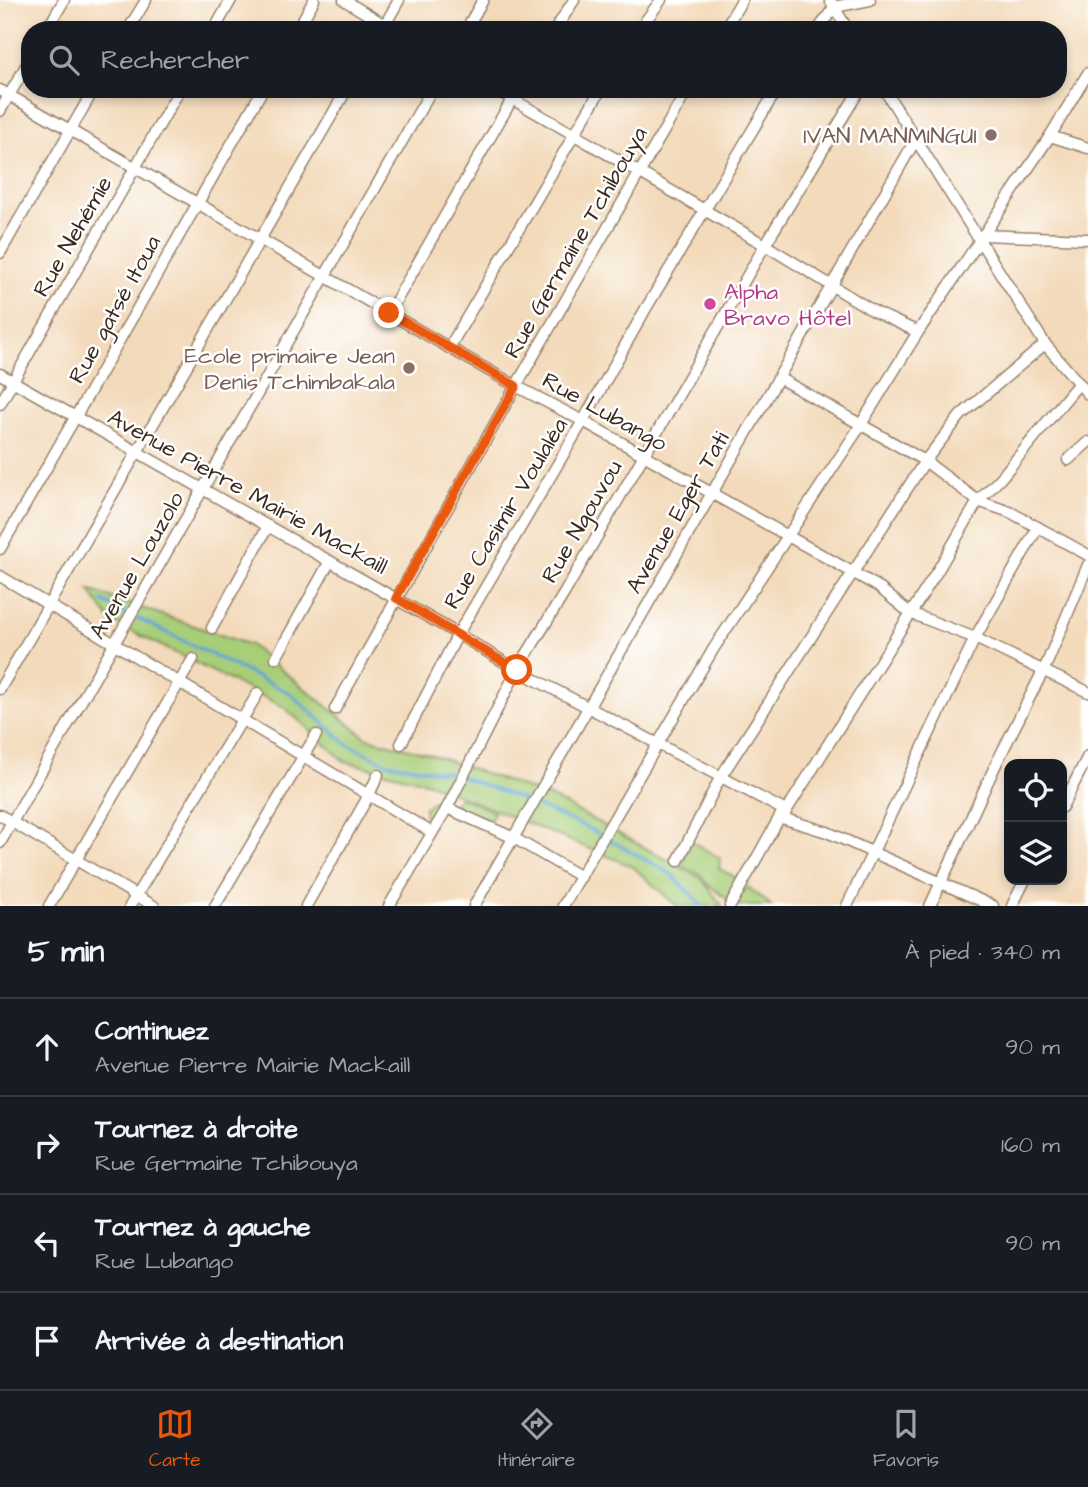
<!DOCTYPE html>
<html lang="fr">
<head>
<meta charset="utf-8">
<style>
  :root { --surface:#171b24; --page:#242831; --text:#f1f3f6; --muted:#9ea1a6; --line:#363941; --accent:#ea580c }
  body { margin:0; font-family:"Architects Daughter",sans-serif; background:var(--page); color:var(--text) }
  .controls { position:absolute; right:21px; bottom:21px; display:grid; overflow:hidden; border-radius:14px; box-shadow:0 4px 10px #0003 }
  .controls button { width:63px; height:63px; display:grid; place-items:center; padding:0; border:0; border-bottom:2px solid var(--line); background:var(--surface); color:var(--text); font:35px sans-serif }
  .stop { position:absolute; width:21px; height:21px; margin:-16px; border:5px solid #ea580c; border-radius:50%; background:#fff }
  .stop.end { background:#ea580c; border-color:#fff; box-shadow:0 2px 7px #0008 }
  .list { margin:0; padding:0; list-style:none }
  h2 { display:flex; justify-content:space-between; align-items:center; height:91px; margin:0; padding:0 28px; font-size:30px }
  h2 small { font-size:23px; font-weight:400; color:var(--muted) }
  .list li { display:grid; grid-template-columns:46px 1fr auto; gap:21px; align-items:center; box-sizing:border-box; height:98px; padding:0 28px; border-top:2px solid var(--line) }
  .list b { display:block; font-size:26px; white-space:nowrap }
  .list p { margin:0; font-size:23px; white-space:nowrap; color:var(--muted) }
  .list em { font-size:23px; font-style:normal; color:var(--muted) }
  .icon { flex:none; width:38px; height:38px; fill:none; stroke:currentColor; stroke-width:2; stroke-linecap:round; stroke-linejoin:round }
  .map { position:relative; flex:none; width:1088px; height:906px; overflow:hidden }
  .search { position:absolute; background:var(--surface); box-shadow:0 4px 10px #0003; left:21px; right:21px; top:21px; height:77px; display:flex; align-items:center; gap:18px; box-sizing:border-box; padding:0 24px; border-radius:28px; color:var(--muted); font-size:26px }
  .sheet { height:483px; background:var(--surface) }
  nav { display:flex; justify-content:space-around; align-items:center; box-sizing:border-box; height:98px; border-top:2px solid var(--line); background:var(--surface); font-size:19px; color:var(--muted) }
  nav a { display:grid; justify-items:center; gap:4px }
  nav .on { color:var(--accent) }
  .map>svg:first-child { display:block }
  .green { fill:#a8ce78; stroke:#727c4b; stroke-width:2 }
  .lines { fill:none; stroke-linecap:round; stroke-linejoin:round }
  .stream { stroke:#5ea3d3; stroke-width:3.5 }
  .minor-casing { stroke:#97826c; stroke-width:13 }
  .minor { stroke:#fff; stroke-width:10 }
  .route { stroke:#ea580c; stroke-width:9 }
  .education-dot { fill:#8d6e63; stroke:#fff; stroke-width:2.5 }
  .hotel-dot { fill:#d1479c; stroke:#fff; stroke-width:2.5 }
  .labels { text-anchor:middle; stroke-width:5; stroke-linejoin:round; paint-order:stroke }
  .education-label { font-size:23px; fill:#785e54; stroke:#fff; text-anchor:end }
  .street-label { font-size:23px; fill:#3b2a1e; stroke:#fff }
  .hotel-label { font-size:23px; fill:#b23c85; stroke:#fff; text-anchor:start }
</style>
</head>
<body>
<div class="map">
<svg width="1088" height="906" viewBox="0 0 1088 906">
  <rect width="100%" height="100%" fill="#fff"/>
  <filter id="ink" filterUnits="userSpaceOnUse"><feTurbulence type="fractalNoise" baseFrequency=".0143" numOctaves="2"/><feDisplacementMap in="SourceGraphic" scale="14" xChannelSelector="R" yChannelSelector="G"/><feConvolveMatrix kernelMatrix="1 2 1 2 8 2 1 2 1" color-interpolation-filters="sRGB"/></filter>
  <filter id="wash" filterUnits="userSpaceOnUse"><feTurbulence type="fractalNoise" baseFrequency=".00686" numOctaves="4" result="noise"/><feDisplacementMap in="SourceGraphic" scale="28" xChannelSelector="R" yChannelSelector="G"/><feGaussianBlur stdDeviation="1.57" result="paint"/><feColorMatrix in="noise" values="0 0 0 0 0 0 0 0 0 0 0 0 0 0 0 0 0 1.4 0 .05"/><feComposite in="paint" operator="in"/></filter>
  <g filter="url(#wash)">
    <rect width="100%" height="100%" fill="#f3daba"/>
    <g class="green">
      <path d="M89 590 250 645 367 738 433 755 553 798 701 878 722 906H677L632 866 429 783 344 761 284 707 111 621Z"/>
      <path d="M459 797 494 812 488 824 451 808Z"/>
      <path d="M433 801 438 805 433 824 425 821 424 808Z"/>
      <path d="M691 841 720 858 719 869 741 880 728 899 707 884 700 874 682 866 687 847Z"/>
      <path d="M748 887 772 906H739L735 902Z"/>
    </g>
    <g class="lines">
      <path class="stream" d="M102 601 290 693 345 743 387 763 451 773 521 799 588 828 671 874 702 906"/>
    </g>
  </g>
  <g filter="url(#ink)">
    <g class="lines">
      <defs>
        <g id="minor">
          <path d="M344 0 393 30"/>
          <path d="M830 0 848 30"/>
          <path d="M47 30 64 0"/>
          <path d="M128 30 146 0"/>
          <path d="M214 30 231 0"/>
          <path d="M297 30 314 0"/>
          <path d="M382 30 399 0"/>
          <path d="M466 30 483 0"/>
          <path d="M555 30 574 0"/>
          <path d="M639 30 661 0"/>
          <path d="M724 30 742 0"/>
          <path d="M818 30 834 7 870 0"/>
          <path d="M495 89 765 245 875 312 918 332"/>
          <path d="M884 89 1045 344 1088 394"/>
          <path d="M0 90 516 386 583 421 877 586 910 613 975 638 1088 692"/>
          <path d="M0 111 30 59"/>
          <path d="M1050 136 1088 148"/>
          <path d="M983 235 1088 239"/>
          <path d="M0 253 94 89"/>
          <path d="M389 313 518 89"/>
          <path d="M449 348 601 89"/>
          <path d="M0 374 458 634 517 670 784 810 782 818 827 832 993 906"/>
          <path d="M779 378 925 461 978 501 1010 512 1088 555"/>
          <path d="M0 404 180 89"/>
          <path d="M1068 460 1088 442"/>
          <path d="M0 549 263 89"/>
          <path d="M0 576 431 832"/>
          <path d="M212 628 268 526"/>
          <path d="M276 658 330 561"/>
          <path d="M0 689 347 89"/>
          <path d="M335 709 516 386 688 89"/>
          <path d="M401 744 458 634 583 421 645 310 777 89"/>
          <path d="M1062 807 1088 756"/>
          <path d="M447 808 514 838 581 877"/>
          <path d="M0 815 154 906"/>
          <path d="M783 816 938 570 978 501 1000 479 1079 383"/>
          <path d="M0 843 432 89"/>
          <path d="M678 861 720 778 925 461 961 415 1045 344"/>
          <path d="M49 906 193 659"/>
          <path d="M130 906 258 693"/>
          <path d="M215 906 316 735"/>
          <path d="M306 906 369 795 378 775"/>
          <path d="M389 906 447 808 517 670 565 592 765 245 860 89"/>
          <path d="M474 906 916 139"/>
          <path d="M563 906 714 648 855 434 918 332 1050 136 1088 73"/>
          <path d="M730 906 783 811"/>
          <path d="M847 906 975 638 1038 527"/>
          <path d="M930 906 997 762 1047 663 1088 565"/>
          <path d="M1012 906 1025 880"/>
        </g>
      </defs>
      <use href="#minor" class="minor-casing"/>
      <use href="#minor" class="minor"/>
    </g>
  </g>
  <g class="lines" filter="url(#ink)">
    <path class="route" d="M389 313 516 386 396 598 517 670"/>
  </g>
  <g class="education-dot">
    <circle cx="991" cy="135" r="7"/>
    <circle cx="409" cy="368" r="7"/>
  </g>
  <circle class="hotel-dot" cx="710" cy="304" r="7"/>
  <g class="labels">
    <g class="education-label">
      <text x="977" y="143">IVAN MANMINGUI</text>
      <text x="395" y="363">Ecole primaire Jean<tspan x="395" dy="26">Denis Tchimbakala</tspan></text>
    </g>
    <g class="street-label">
      <text transform="translate(72 236) rotate(-60)" y="8">Rue Nehémie</text>
      <text transform="translate(575 242) rotate(-60)" y="8">Rue Germaine Tchibouya</text>
      <text transform="translate(114 309) rotate(-61)" y="8">Rue gatsé Itoua</text>
      <text transform="translate(605 411) rotate(29)" y="8">Rue Lubango</text>
      <text transform="translate(248 491) rotate(29)" y="8">Avenue Pierre Mairie Mackaill</text>
      <text transform="translate(677 512) rotate(-60)" y="8">Avenue Eger Tati</text>
      <text transform="translate(505 513) rotate(-59)" y="8">Rue Casimir Voulaléa</text>
      <text transform="translate(581 521) rotate(-60)" y="8">Rue Ngouvou</text>
      <text transform="translate(136 565) rotate(-60)" y="8">Avenue Louzolo</text>
    </g>
    <g class="hotel-label">
      <text x="724" y="299">Alpha<tspan x="724" dy="26">Bravo Hôtel</tspan></text>
    </g>
  </g>
</svg>
<div class="controls">
<button><svg class="icon" aria-label="locate" viewBox="0 0 24 24"><circle cx="12" cy="12" r="6"/><path d="M12 2v4M12 18v4M2 12h4M18 12h4"/></svg></button>
<button><svg class="icon" aria-label="layers" viewBox="0 0 24 24"><path d="M12 4l9 5-9 5-9-5zM3 14l9 5 9-5"/></svg></button>
</div>
<div class="stop" style="left:517px;top:670px"></div>
<div class="stop end" style="left:389px;top:313px"></div>
<div class="search"><svg class="icon" aria-label="search" viewBox="0 0 24 24"><circle cx="10" cy="10" r="6"/><path d="M15 15l6 6"/></svg>Rechercher</div>
</div>
<section class="sheet">
<h2>5 min<small>À pied · 340 m</small></h2>
<ul class="list">
<li><svg class="icon" aria-label="ahead" viewBox="0 0 24 24"><path d="M12 20V5M6 11l6-6 6 6"/></svg><div><b>Continuez</b><p>Avenue Pierre Mairie Mackaill</p></div><em>90 m</em></li>
<li><svg class="icon" aria-label="right" viewBox="0 0 24 24"><path d="M7 20v-9h11M14 6l5 5-5 5"/></svg><div><b>Tournez à droite</b><p>Rue Germaine Tchibouya</p></div><em>160 m</em></li>
<li><svg class="icon" aria-label="left" viewBox="0 0 24 24"><path d="M17 20v-9H6M10 6l-5 5 5 5"/></svg><div><b>Tournez à gauche</b><p>Rue Lubango</p></div><em>90 m</em></li>
<li><svg class="icon" aria-label="arrive" viewBox="0 0 24 24"><path d="M6 21V4h12l-3 4 3 4H6"/></svg><div><b>Arrivée à destination</b></div></li>
</ul>
</section>
<nav>
<a class="on"><svg class="icon" aria-label="map" viewBox="0 0 24 24"><path d="M3 6l6-2 6 2 6-2v14l-6 2-6-2-6 2zM9 4v14M15 6v14"/></svg>Carte</a>
<a><svg class="icon" aria-label="directions" viewBox="0 0 24 24"><path d="M12 3l9 9-9 9-9-9zM9 14v-3h6M13 9l2 2-2 2"/></svg>Itinéraire</a>
<a><svg class="icon" aria-label="saved" viewBox="0 0 24 24"><path d="M7 4h10v16l-5-4-5 4z"/></svg>Favoris</a>
</nav>
</body>
</html>
